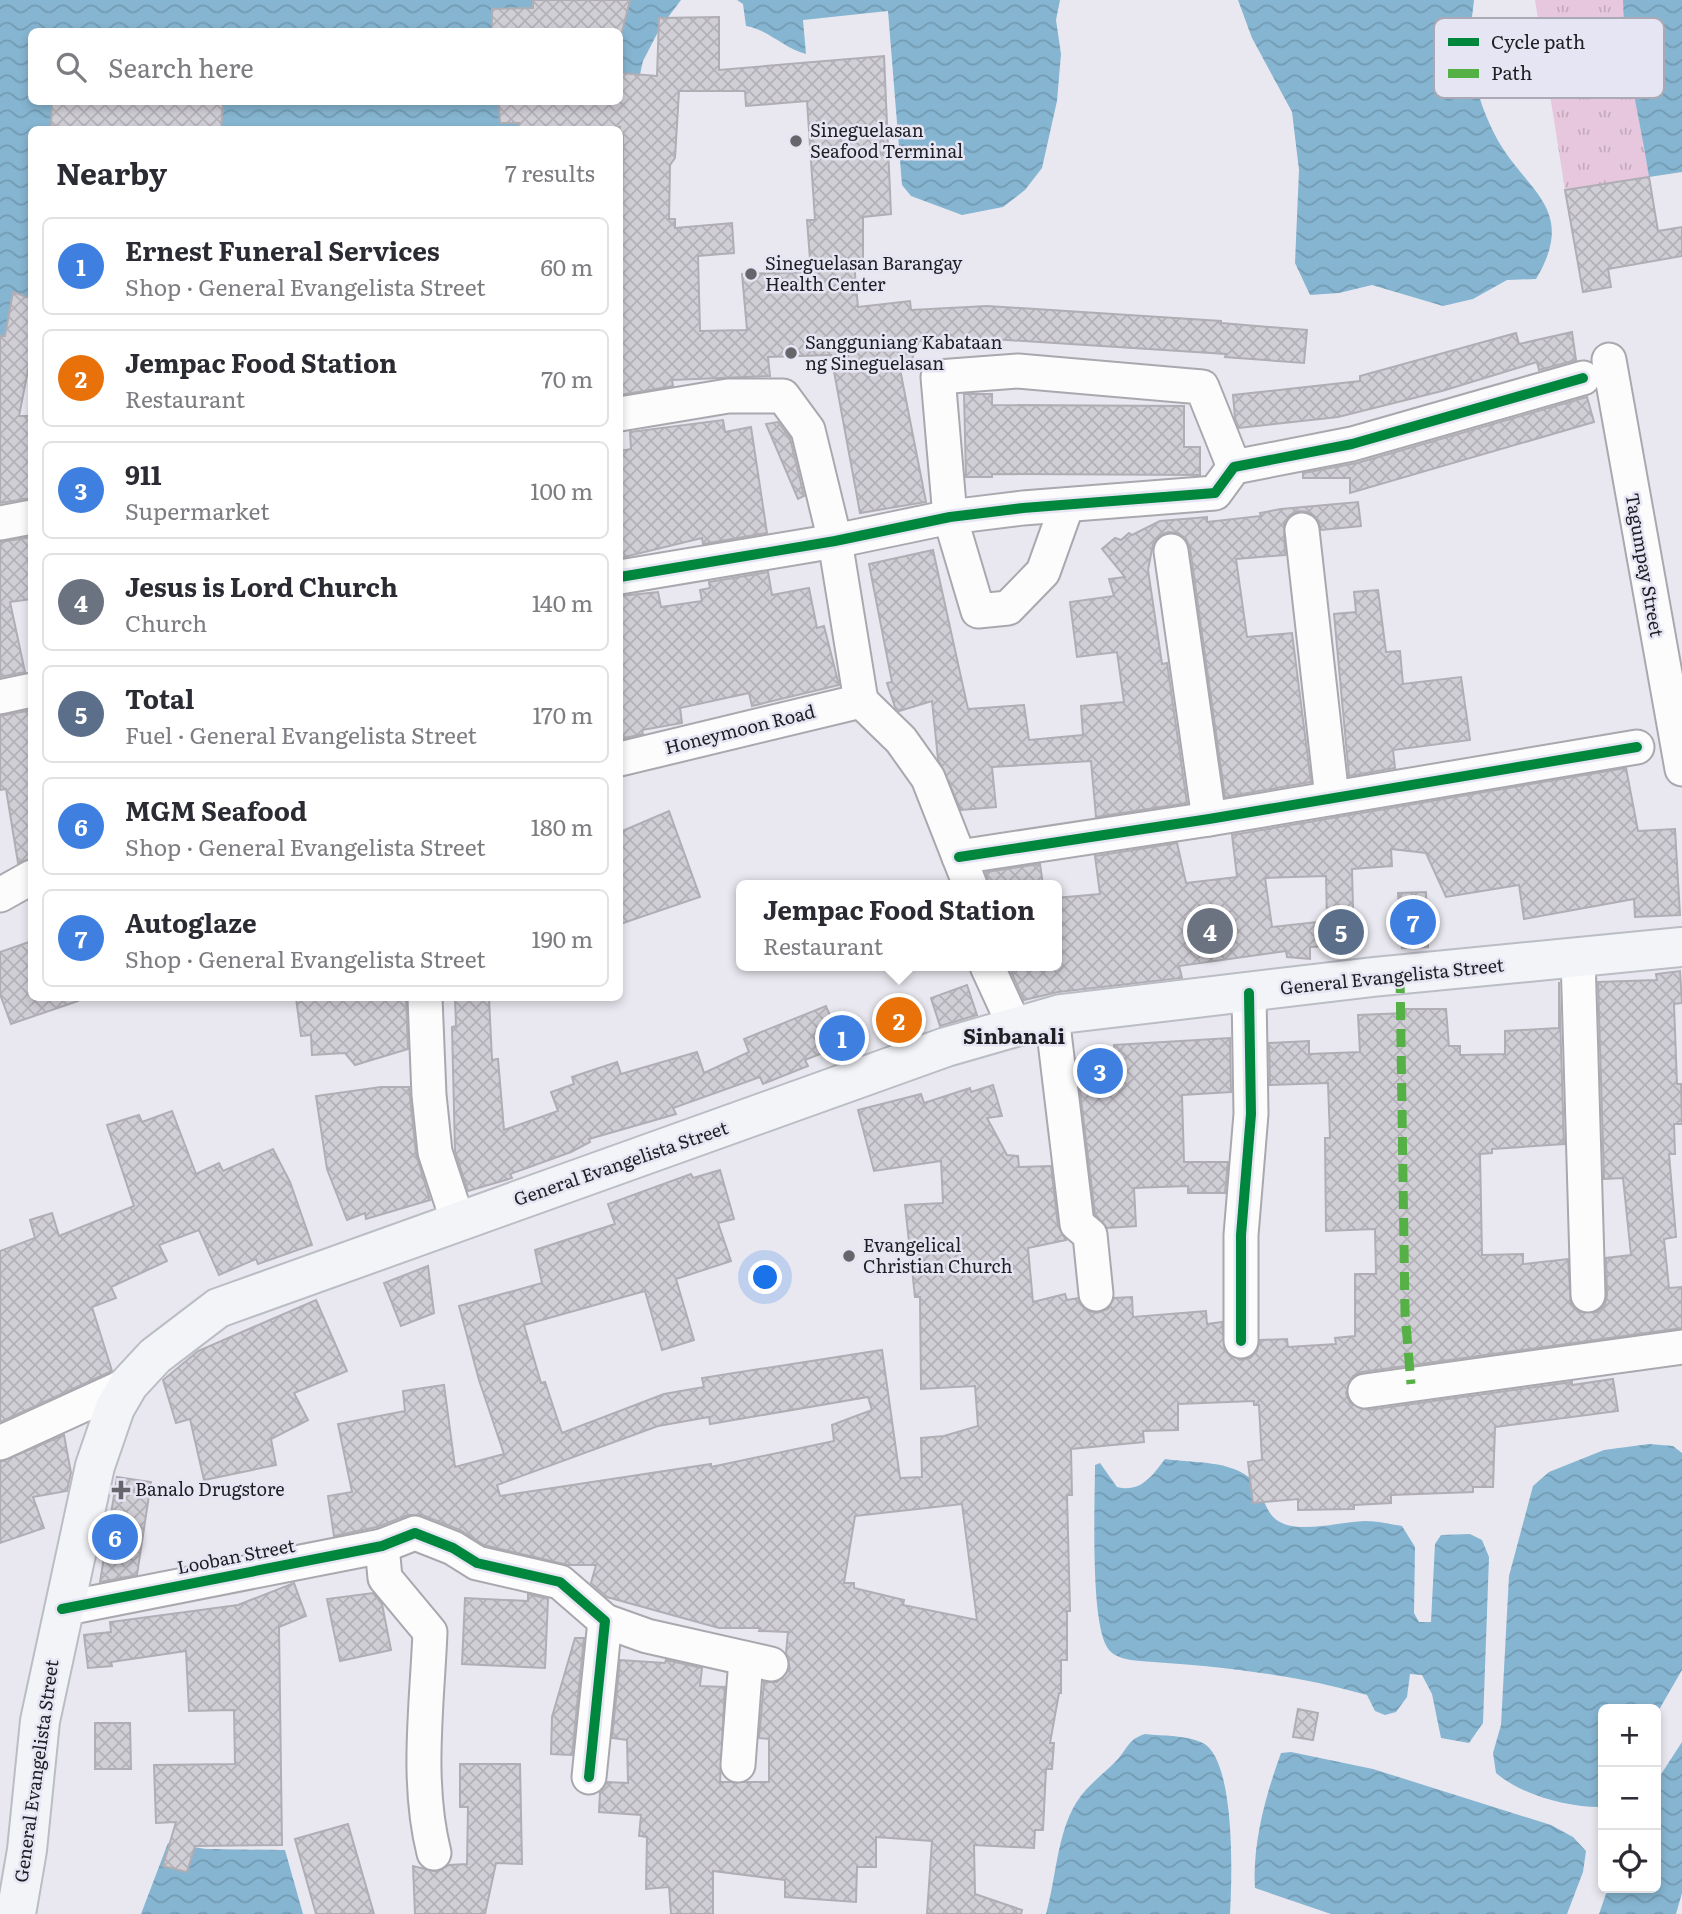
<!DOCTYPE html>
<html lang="en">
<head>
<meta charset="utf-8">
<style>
  :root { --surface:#fff; --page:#f2f2f3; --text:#2b2b33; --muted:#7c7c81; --line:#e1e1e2; --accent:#b45309 }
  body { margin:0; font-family:Literata,serif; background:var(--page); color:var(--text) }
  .controls { position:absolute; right:21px; bottom:21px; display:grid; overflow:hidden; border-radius:10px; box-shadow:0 4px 10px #0003 }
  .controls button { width:63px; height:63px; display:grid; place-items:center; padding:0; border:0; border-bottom:2px solid var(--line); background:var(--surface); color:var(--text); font:35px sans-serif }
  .you { position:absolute; left:766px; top:1278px; width:24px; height:24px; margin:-18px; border:5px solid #fff; border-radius:50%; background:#1a73e8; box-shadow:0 0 0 10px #1a73e833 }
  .badge { display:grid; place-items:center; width:46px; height:46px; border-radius:50%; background:var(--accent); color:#fff; font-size:23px; font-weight:700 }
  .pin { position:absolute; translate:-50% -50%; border:4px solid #fff; box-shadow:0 2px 7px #0006 }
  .popup { position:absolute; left:736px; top:880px; width:326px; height:91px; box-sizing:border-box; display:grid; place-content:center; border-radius:10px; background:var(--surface); filter:drop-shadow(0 2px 5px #0005); font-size:23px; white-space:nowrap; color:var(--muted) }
  .popup b { font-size:26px; color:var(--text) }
  .popup::after { content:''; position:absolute; left:50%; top:100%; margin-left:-14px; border:14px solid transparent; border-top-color:var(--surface) }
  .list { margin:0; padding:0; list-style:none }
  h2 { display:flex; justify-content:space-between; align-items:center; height:91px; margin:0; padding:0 28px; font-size:30px }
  h2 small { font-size:23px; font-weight:400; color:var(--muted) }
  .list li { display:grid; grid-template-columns:46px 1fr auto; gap:21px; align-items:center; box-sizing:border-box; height:98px; margin:0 14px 14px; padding:0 14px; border:2px solid var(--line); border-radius:10px }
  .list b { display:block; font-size:26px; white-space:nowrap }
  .list p { margin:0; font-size:23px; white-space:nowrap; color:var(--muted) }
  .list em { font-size:23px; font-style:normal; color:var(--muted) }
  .icon { flex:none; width:38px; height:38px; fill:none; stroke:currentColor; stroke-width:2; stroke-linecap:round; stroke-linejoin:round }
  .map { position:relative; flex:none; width:1682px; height:1914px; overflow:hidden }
  .search { position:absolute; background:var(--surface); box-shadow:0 4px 10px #0003; left:28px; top:28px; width:595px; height:77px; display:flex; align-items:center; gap:18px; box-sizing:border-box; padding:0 24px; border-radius:10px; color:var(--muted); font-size:26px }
  .panel { position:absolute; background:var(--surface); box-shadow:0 4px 10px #0003; left:28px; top:126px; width:595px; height:875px; border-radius:10px }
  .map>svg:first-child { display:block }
  .grass { fill:url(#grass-tufts) }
  .water { fill:url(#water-waves); fill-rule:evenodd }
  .building { fill:url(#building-cross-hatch); stroke:#b0aeb4; stroke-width:2; fill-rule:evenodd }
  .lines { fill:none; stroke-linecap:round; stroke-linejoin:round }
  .minor-casing { stroke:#a9a8ae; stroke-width:37 }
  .major-casing { stroke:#bbbdc5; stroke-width:42 }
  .minor { stroke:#fcfcfd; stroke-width:33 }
  .major { stroke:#f3f4f8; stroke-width:38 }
  .quiet { stroke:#55b145; stroke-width:9; stroke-dasharray:18 9; stroke-linecap:butt }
  .cycleway-casing { stroke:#e6e5f4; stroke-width:15 }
  .cycleway { stroke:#00873e; stroke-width:10 }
  .poi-dot { fill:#65656b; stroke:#e6e5f4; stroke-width:2.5 }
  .labels { text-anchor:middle; stroke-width:5; stroke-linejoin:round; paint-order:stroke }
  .poi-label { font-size:18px; fill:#1e1e23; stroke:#e6e5f4; text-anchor:start }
  .street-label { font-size:18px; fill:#1e1e23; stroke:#e6e5f4 }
  .quarter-label { font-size:21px; font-weight:bold; fill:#1e1e23; stroke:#e6e5f4 }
  .key { fill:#e6e5f4; stroke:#aaa9b5; stroke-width:2 }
  .key-label { font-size:19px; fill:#1e1e23 }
</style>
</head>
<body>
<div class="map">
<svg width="1682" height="1914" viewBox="0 0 1682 1914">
  <defs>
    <pattern id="grass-tufts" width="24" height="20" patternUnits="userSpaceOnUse" patternTransform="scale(1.75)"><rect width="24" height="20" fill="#e6c7de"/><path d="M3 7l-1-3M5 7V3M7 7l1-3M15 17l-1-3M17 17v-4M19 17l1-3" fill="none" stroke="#c5aabe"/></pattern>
    <pattern id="water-waves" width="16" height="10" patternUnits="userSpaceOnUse" patternTransform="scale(1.75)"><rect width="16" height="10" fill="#86b5d1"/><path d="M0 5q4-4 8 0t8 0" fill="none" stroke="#739bb3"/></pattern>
    <pattern id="building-cross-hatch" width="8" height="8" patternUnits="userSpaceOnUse" patternTransform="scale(1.75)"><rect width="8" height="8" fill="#d1cfd6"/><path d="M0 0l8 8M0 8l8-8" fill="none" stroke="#b3b1b7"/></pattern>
  </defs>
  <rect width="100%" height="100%" fill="#e9e8f0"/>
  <path class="grass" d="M1535 0H1623C1625 60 1640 117 1649 177L1565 190Z"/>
  <g class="water">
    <path d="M0 0H681L660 28 643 61 634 101 620 137V130H32L31 361 0 352ZM32 32H620V102H32Z"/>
    <path d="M737 0H1060L1056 20 1061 54 1057 101 1042 168 1025 190 1003 207 962 215 911 196 902 185 888 11 803 20 806 54C783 48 769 30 746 26L743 4Z"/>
    <path d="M1238 0H1474C1473 11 1470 26 1472 37 1473 44 1477 51 1478 58 1479 67 1476 76 1477 85 1479 101 1488 121 1495 135 1524 191 1579 207 1536 279L1507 280 1473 299 1443 306 1372 285 1339 293 1310 295 1295 263 1299 170 1292 112 1252 38Z"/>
    <path d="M1623 0H1682V172L1649 177C1640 117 1624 60 1623 0Z"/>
    <path d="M1649 1444 1673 1446 1682 1453V1670L1656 1715V1709H1603V1807C1570 1808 1521 1795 1496 1773L1493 1753 1501 1725 1509 1576 1533 1486 1549 1472 1604 1450Z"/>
    <path d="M1165 1459C1193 1463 1233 1460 1253 1481 1266 1495 1263 1516 1284 1524 1308 1532 1340 1522 1365 1521 1377 1521 1390 1524 1402 1526L1415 1547 1414 1613 1419 1622H1431L1435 1544 1441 1535 1470 1534 1482 1540 1489 1557 1483 1723 1469 1743 1441 1738 1432 1694 1422 1675 1410 1674 1407 1697 1396 1712 1385 1715 1375 1711 1367 1695C1293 1674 1217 1666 1140 1661 1129 1660 1113 1658 1107 1647 1090 1619 1095 1502 1095 1465L1100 1463 1117 1487C1141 1493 1152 1476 1165 1459Z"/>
    <path d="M1145 1734C1163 1736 1187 1735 1203 1743 1236 1761 1232 1879 1230 1914H1046C1056 1879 1057 1834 1076 1803 1087 1785 1104 1774 1118 1759 1128 1747 1129 1739 1145 1734Z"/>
    <path d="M1682 1742V1893L1676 1914H1599L1608 1888H1656V1782Z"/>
    <path d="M1291 1752 1373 1769 1551 1825 1573 1837 1586 1851 1583 1872 1567 1914H1331L1255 1888C1252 1844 1266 1794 1281 1753Z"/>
    <path d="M168 1843 206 1849 285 1850 303 1914H141Z"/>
  </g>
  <g class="building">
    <path d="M533 0H630L622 32H492V9L533 8Z"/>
    <path d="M719 17V70L884 56 891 214 863 217V262L854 263 858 307 910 301 911 310 987 306 1221 321V323L1307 330 1304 363 1225 357 1226 354 975 338 919 341 910 364H899L926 502 860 513 831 355 768 357 770 376 672 380 673 386 620 395 623 134 620 133V127L519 130V123H500L499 102H620V73L657 76 659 18ZM679 91H745L746 106 807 101 815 220H807L811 272 742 274 747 330 700 331 698 256 734 253 732 223 675 228V219H669L670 165 675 158Z"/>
    <path d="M52 102H223L221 130H97L51 126Z"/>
    <path d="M1649 177 1658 231 1682 227V256L1608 269 1611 287 1583 292 1565 190Z"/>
    <path d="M13 292 32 299V350L19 416H32V498L0 503V336H5Z"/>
    <path d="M1572 332 1576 360 1539 370 1537 362 1442 391 1338 417 1239 428 1235 418 1233 395 1360 381V376L1516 333 1519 344Z"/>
    <path d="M964 394H992V405L1184 406V447H1200V475L992 474V477H966Z"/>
    <path d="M1587 397 1594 422 1350 493V478H1303V473L1357 463Z"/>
    <path d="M723 420 725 432 751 427 767 533 703 544 702 538 620 558V451L631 449 630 432Z"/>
    <path d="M778 422 790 438 804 496 798 499 766 424Z"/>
    <path d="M1358 502 1361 526 1321 530 1317 518 1309 512 1299 511 1290 515 1284 523 1285 555 1236 559 1247 637 1292 633 1311 782 1225 797 1190 548 1186 539 1178 533 1168 532 1159 536 1153 544 1148 570 1162 664 1167 663 1187 803 1096 817 1091 761 992 767 996 807 961 810 938 759 932 701 899 711 895 707 887 683 892 682 869 564 933 550 968 709 1024 705 1029 740 1083 735 1081 706 1124 702 1117 652 1077 657 1070 602 1114 596 1109 579 1125 577 1102 549 1115 538 1121 540 1129 533 1132 535 1160 521 1207 517V522L1261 516 1260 513 1281 509Z"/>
    <path d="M32 537V557L28 558 32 599 10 602 25 672 0 677V542Z"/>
    <path d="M768 572 772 595 809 588 817 628 824 626 839 685 752 706 749 693 680 708 682 723 642 730 643 734 620 739V596L658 592 661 607 702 601 700 590 710 588 709 582Z"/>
    <path d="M1378 590 1386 652 1400 651 1403 684 1461 677 1470 740 1393 750 1395 768 1349 776 1334 614 1356 612 1354 592Z"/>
    <path d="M32 710V858L18 863 6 789 0 790V716Z"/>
    <path d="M1626 768 1638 831 1675 829 1680 915 1635 917 1634 899 1524 919 1519 885 1446 897 1426 853 1391 849 1392 866 1352 869 1354 945 1310 947V959L1287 957 1286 951 1179 966 1182 978 1058 992 1024 1000 1012 974 1010 966H1056V898L1100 894 1095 856 1177 843 1186 883 1237 877 1232 835ZM1326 876 1327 921 1272 927 1265 878Z"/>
    <path d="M669 811 700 897 620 924V832Z"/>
    <path d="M1040 864 1043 885H989L986 872Z"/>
    <path d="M1426 892 1428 947 1402 948 1398 893Z"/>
    <path d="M32 941V998H78V1001L11 1024 0 994V952Z"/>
    <path d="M1680 971 1682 1003 1674 1004 1677 1084H1681L1682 1124H1674L1675 1154H1669L1676 1237 1664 1239 1669 1288 1682 1287V1328L1362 1372 1353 1376 1346 1393 1350 1403 1368 1410 1572 1382V1385L1613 1379 1618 1411 1495 1427 1493 1487H1473V1492L1391 1495V1503L1354 1505V1509L1298 1510V1499L1253 1503 1248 1462 1262 1460 1259 1405H1254V1401L1178 1404V1430L1143 1431 1144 1442 1071 1449 1072 1495H1067L1070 1611H1067V1660H1061V1693H1059L1050 1743H1054L1052 1769H1046L1043 1830H1035L1034 1848 974 1845 975 1894 1022 1910 1021 1914H927L932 1841 876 1837V1867H857L856 1902 785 1897V1880L713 1871V1914H671L669 1887 646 1889 647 1837 639 1836 641 1815 599 1812 600 1792 607 1782 628 1783 627 1740 612 1738 620 1660 665 1663 666 1660 702 1668 700 1686 725 1687 720 1782H769V1739L759 1738 764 1682H777L790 1669 786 1653 788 1632 759 1631 760 1628H719L607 1597 591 1583 596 1565H568L484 1545 460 1530 422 1515H408L377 1527 334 1536 328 1496 352 1492 338 1424 405 1411 403 1391 444 1385 455 1467 504 1454 479 1380 459 1306 542 1283 535 1250 615 1224 608 1204 691 1174 693 1178 720 1170 734 1219 718 1223 731 1261 676 1279 694 1340 662 1350 645 1291 524 1325 541 1383 545 1382 562 1433 664 1394 704 1387 702 1378 882 1350 900 1478 922 1477 921 1438 944 1436 978 1426 975 1386 921 1389 920 1297H915L905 1205 943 1203 941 1161 874 1171 858 1110 921 1094 924 1103 970 1088 971 1092 993 1085 1002 1116 987 1118 1007 1155 1018 1156 1019 1167 1051 1166 1058 1226 1066 1240 1028 1248 1033 1302 1065 1294 1067 1300 1078 1298 1088 1311 1097 1313 1108 1309 1114 1298 1132 1297 1133 1317 1206 1311 1207 1324 1222 1322 1225 1351 1240 1360 1250 1358 1257 1351 1260 1340 1287 1339 1288 1347 1336 1344 1335 1338 1355 1336V1274H1376L1375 1229 1326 1231 1325 1138H1330L1328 1083 1270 1085 1269 1043 1309 1041V1054L1360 1052 1358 1015 1406 1013V1009H1446L1449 1046H1460V1055L1505 1054V1031L1559 1028V982L1564 1144 1492 1149V1153L1480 1154 1482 1255 1523 1254V1264L1568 1259 1571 1304 1580 1312H1597L1605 1305 1607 1295 1606 1258 1631 1255 1623 1178 1604 1179 1598 982 1657 980 1656 974ZM868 1397 872 1410 832 1425 834 1441 711 1467V1464L500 1496 497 1485 658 1426 709 1417 710 1424ZM962 1504 977 1620 903 1605 904 1600 854 1588V1583H844L855 1516Z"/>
    <path d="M967 985 977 1015 940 1026 931 998Z"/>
    <path d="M296 998H406L408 1049 355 1065 345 1053 312 1055 311 1035 301 1036Z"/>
    <path d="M455 998H489L492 1060 498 1059 504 1130 558 1111 551 1092 574 1084 572 1077 617 1062 621 1074 697 1052 704 1073 749 1052 744 1039 826 1006 842 1045 805 1060 808 1066 763 1084 760 1077 673 1108 676 1114 589 1139 590 1142 571 1152 510 1174 512 1178 468 1191 455 1151 452 1027 456 1026Z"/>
    <path d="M1230 1038 1231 1092 1182 1095 1184 1162H1228L1225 1193H1188V1186L1134 1188 1136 1226 1107 1228 1095 1214 1077 1066 1117 1063 1114 1045Z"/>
    <path d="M381 1087H409L416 1154 430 1200 366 1219 365 1213 347 1220 327 1169 316 1096Z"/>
    <path d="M172 1111 196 1174 219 1163 223 1171 273 1149 290 1182 312 1245 258 1264 256 1259 219 1275 199 1230 159 1245 167 1261 111 1287 116 1298 92 1307 112 1371 0 1422V1251L35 1238 30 1220 52 1213 59 1236 134 1206 107 1125 139 1115 142 1122Z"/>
    <path d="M428 1266 434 1313 401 1326 384 1283Z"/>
    <path d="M316 1300 347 1371 294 1393 308 1420 271 1439 276 1465 204 1480 190 1419 176 1423 163 1380 198 1351Z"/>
    <path d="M64 1435 71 1473 67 1491 33 1497 44 1528 0 1543V1462Z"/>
    <path d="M117 1477 151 1482 137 1575 100 1582Z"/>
    <path d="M294 1583 306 1616 279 1627 282 1845 195 1846 187 1872 163 1866 176 1822 156 1823 154 1765 235 1764 234 1710 189 1711 186 1651 111 1662 112 1666 88 1668 84 1635 111 1632 110 1622 238 1605Z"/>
    <path d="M373 1593 382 1604 391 1650 340 1661 327 1599Z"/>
    <path d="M528 1594 548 1599 545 1668 462 1664 465 1598 528 1601Z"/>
    <path d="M575 1638H584L572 1755 551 1754 552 1717Z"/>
    <path d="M1298 1709 1318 1713 1313 1740 1293 1737Z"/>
    <path d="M95 1723H130L131 1769H95Z"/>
    <path d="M460 1764H520L522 1864 496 1863 485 1914H415L413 1866 437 1872 449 1865 467 1864 468 1807H460Z"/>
    <path d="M348 1824 374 1914H316L295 1839Z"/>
  </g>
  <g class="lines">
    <defs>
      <g id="minor">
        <path d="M1609 360 1682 769"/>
        <path d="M620 414 728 396H783L808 430 835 541 861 701"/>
        <path d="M1067 505 1043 572 1008 608 978 611 950 517 938 377 1018 371 1202 387 1234 467"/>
        <path d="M0 523 32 517"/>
        <path d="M1302 530 1332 798"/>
        <path d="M1171 551 1209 819"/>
        <path d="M620 577 835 541 950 517 1023 508 1215 493 1234 467 1352 444 1583 378"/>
        <path d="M0 697 32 690"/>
        <path d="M861 701 901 740 928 778 970 885"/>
        <path d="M620 759 861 701"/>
        <path d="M959 857 1209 819 1637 747"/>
        <path d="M0 895 32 877"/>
        <path d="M1578 957 1588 1295"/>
        <path d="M987 966 1015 1027"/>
        <path d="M425 998 429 1095 435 1152 458 1222"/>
        <path d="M1052 1016 1077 1224 1090 1235 1096 1294"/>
        <path d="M1241 1341V1235L1251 1114 1249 993"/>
        <path d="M1365 1391 1682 1347"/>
        <path d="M0 1443 129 1384"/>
        <path d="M382 1546 385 1578 430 1632C427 1705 416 1782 434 1853"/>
        <path d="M62 1609 382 1546 415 1533 453 1548 477 1563 560 1582 605 1621 589 1777"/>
        <path d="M605 1621 647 1636 771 1664"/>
        <path d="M738 1765 746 1659"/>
      </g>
      <path id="major" d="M16 1914 27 1850 40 1721 95 1466 115 1408 129 1384 155 1356 218 1308 946 1047 1061 1014 1373 977 1682 947"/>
    </defs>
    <use href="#minor" class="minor-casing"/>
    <use href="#major" class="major-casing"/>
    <use href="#minor" class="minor"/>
    <use href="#major" class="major"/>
    <path class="quiet" d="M1400 975 1405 1313 1411 1384"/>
    <defs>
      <g id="cycleway">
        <path d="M620 577 835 541 950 517 1023 508 1215 493 1234 467 1352 444 1583 378"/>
        <path d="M959 857 1209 819 1637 747"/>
        <path d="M1241 1341V1235L1251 1114 1249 993"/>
        <path d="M62 1609 382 1546 415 1533 453 1548 477 1563 560 1582 605 1621 589 1777"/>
      </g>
    </defs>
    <use href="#cycleway" class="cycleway-casing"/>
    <use href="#cycleway" class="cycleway"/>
  </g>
  <g class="poi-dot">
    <circle cx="796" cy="141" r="7"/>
    <circle cx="751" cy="274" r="7"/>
    <circle cx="791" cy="353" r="7"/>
    <circle cx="849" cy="1256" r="7"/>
    <path d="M117.5 1479.5h7v7h7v7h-7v7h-7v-7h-7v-7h7z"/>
  </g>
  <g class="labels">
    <g class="poi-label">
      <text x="810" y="137">Sineguelasan<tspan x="810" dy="21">Seafood Terminal</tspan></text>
      <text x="765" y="270">Sineguelasan Barangay<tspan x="765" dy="21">Health Center</tspan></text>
      <text x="805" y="349">Sangguniang Kabataan<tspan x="805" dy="21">ng Sineguelasan</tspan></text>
      <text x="863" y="1252">Evangelical<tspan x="863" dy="21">Christian Church</tspan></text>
      <text x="135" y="1496">Banalo Drugstore</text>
    </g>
    <g class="street-label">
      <text transform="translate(1644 565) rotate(80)" y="6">Tagumpay Street</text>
      <text transform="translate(740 730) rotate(-14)" y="6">Honeymoon Road</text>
      <text transform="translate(1392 977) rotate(-6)" y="6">General Evangelista Street</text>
      <text transform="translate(621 1164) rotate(-19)" y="6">General Evangelista Street</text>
      <text transform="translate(236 1557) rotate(-11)" y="6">Looban Street</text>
      <text transform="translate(37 1771) rotate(-82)" y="6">General Evangelista Street</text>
    </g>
    <g class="quarter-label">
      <text x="1014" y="1044">Sinbanali</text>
    </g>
  </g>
  <rect x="1434" y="18" width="230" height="80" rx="10" class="key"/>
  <rect x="1448" y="38" width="31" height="8" fill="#00873e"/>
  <rect x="1448" y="69" width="31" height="9" fill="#55b145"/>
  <g class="key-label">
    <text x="1491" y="49">Cycle path</text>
    <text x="1491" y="80">Path</text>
  </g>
</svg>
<div class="controls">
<button>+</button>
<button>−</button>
<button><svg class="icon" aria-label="locate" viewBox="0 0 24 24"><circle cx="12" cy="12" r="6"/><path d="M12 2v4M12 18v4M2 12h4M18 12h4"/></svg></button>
</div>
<div class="you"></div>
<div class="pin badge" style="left:842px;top:1038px;background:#3f7fe0">1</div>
<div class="pin badge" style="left:899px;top:1020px;background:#e8710a">2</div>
<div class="popup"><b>Jempac Food Station</b>Restaurant</div>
<div class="pin badge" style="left:1100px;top:1071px;background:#3f7fe0">3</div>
<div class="pin badge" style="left:1210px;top:931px;background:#6b7280">4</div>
<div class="pin badge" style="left:1341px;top:932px;background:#5c6f8a">5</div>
<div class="pin badge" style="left:115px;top:1537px;background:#3f7fe0">6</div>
<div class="pin badge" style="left:1413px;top:922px;background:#3f7fe0">7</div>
<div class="search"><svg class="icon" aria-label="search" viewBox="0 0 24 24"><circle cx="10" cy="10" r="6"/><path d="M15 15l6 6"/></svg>Search here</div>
<section class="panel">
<h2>Nearby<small>7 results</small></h2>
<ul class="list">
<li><span class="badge" style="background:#3f7fe0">1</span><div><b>Ernest Funeral Services</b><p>Shop · General Evangelista Street</p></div><em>60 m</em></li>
<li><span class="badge" style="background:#e8710a">2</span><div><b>Jempac Food Station</b><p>Restaurant</p></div><em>70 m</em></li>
<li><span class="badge" style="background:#3f7fe0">3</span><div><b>911</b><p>Supermarket</p></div><em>100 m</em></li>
<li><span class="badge" style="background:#6b7280">4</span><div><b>Jesus is Lord Church</b><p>Church</p></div><em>140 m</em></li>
<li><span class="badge" style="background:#5c6f8a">5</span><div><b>Total</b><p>Fuel · General Evangelista Street</p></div><em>170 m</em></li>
<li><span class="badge" style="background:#3f7fe0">6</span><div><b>MGM Seafood</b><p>Shop · General Evangelista Street</p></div><em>180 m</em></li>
<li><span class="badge" style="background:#3f7fe0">7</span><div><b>Autoglaze</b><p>Shop · General Evangelista Street</p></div><em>190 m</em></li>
</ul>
</section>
</div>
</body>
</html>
